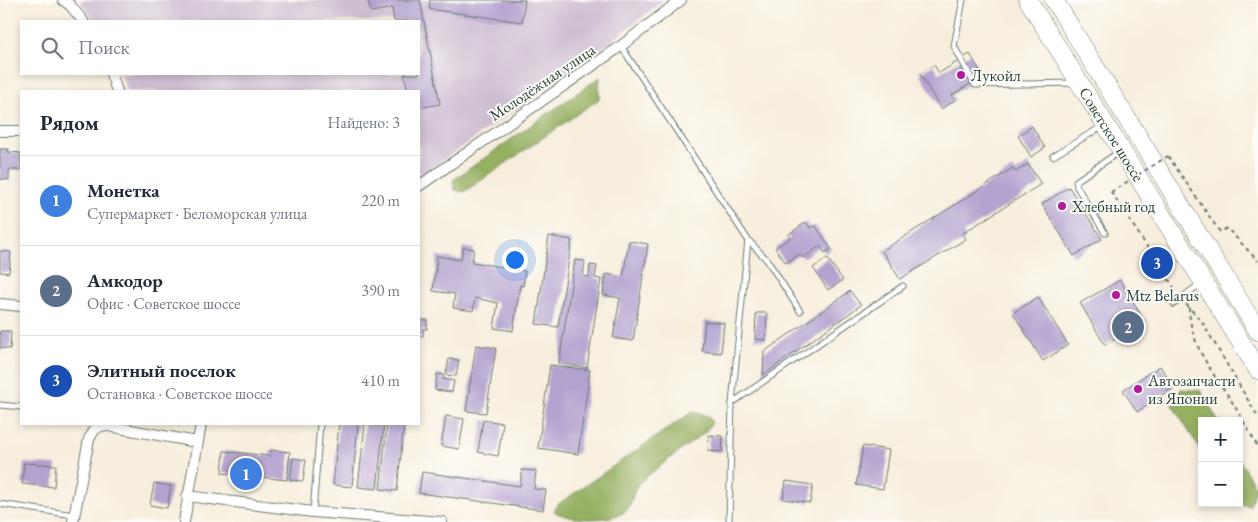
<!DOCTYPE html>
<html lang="ru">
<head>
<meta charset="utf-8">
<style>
  :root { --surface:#fff; --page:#f2f2f3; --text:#1f2937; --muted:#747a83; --line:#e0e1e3; --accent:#b5179e }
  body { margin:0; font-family:"EB Garamond",serif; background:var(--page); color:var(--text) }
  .controls { position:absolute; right:15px; bottom:15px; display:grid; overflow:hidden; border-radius:0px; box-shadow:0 2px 8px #0003 }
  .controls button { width:45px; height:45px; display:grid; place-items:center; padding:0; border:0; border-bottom:1px solid var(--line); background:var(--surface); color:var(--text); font:25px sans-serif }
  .you { position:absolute; left:514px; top:259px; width:18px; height:18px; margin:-12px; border:4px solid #fff; border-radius:50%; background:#1a73e8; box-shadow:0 0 0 8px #1a73e833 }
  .badge { display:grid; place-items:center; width:32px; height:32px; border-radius:50%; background:var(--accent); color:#fff; font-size:16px; font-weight:700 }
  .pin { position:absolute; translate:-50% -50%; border:2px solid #fff; box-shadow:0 1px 5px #0006 }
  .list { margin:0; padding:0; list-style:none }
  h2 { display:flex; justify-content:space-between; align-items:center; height:65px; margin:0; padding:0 20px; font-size:21px }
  h2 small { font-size:16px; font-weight:400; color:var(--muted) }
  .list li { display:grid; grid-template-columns:32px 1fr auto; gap:15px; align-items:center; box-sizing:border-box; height:90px; padding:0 20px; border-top:1px solid var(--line) }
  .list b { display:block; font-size:19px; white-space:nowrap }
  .list p { margin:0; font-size:16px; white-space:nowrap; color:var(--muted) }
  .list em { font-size:16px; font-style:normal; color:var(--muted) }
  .icon { flex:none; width:28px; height:28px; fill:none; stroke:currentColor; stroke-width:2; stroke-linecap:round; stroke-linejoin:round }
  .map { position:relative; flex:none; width:1258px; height:522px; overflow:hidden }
  .search { position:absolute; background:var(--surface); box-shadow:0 2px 8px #0003; left:20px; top:20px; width:400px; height:55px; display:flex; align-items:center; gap:12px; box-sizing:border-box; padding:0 18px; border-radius:0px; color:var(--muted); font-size:19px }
  .panel { position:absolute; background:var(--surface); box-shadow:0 2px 8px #0003; left:20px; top:90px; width:400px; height:335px; border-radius:0px }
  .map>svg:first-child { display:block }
  .industrial { fill:#cebed2 }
  .forest { fill:#96b062; stroke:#5a764b }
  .building { fill:#b3a1cf }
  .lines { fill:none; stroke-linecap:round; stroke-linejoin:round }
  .lane-casing { stroke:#6b7b6f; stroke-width:7 }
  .street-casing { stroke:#6b7b6f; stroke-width:12 }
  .highway-casing { stroke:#6b7b6f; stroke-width:19 }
  .path { stroke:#6b7b6f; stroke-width:2; stroke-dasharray:4 4; stroke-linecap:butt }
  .lane { stroke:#fff; stroke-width:5 }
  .street { stroke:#fff; stroke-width:10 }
  .highway { stroke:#fff; stroke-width:18 }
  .path-bridge { stroke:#6b7b6f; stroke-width:2; stroke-dasharray:4 4; stroke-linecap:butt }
  .poi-dot { fill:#b5179e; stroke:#fdfcf7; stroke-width:2 }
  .labels { text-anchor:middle; stroke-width:4; stroke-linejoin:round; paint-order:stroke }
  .poi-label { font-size:16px; fill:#1f3d34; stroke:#fdfcf7; text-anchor:start }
  .street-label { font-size:16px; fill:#1f3d34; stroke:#fdfcf7 }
</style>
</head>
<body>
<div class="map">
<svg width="1258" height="522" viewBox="0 0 1258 522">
  <rect width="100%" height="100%" fill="#fdfcf7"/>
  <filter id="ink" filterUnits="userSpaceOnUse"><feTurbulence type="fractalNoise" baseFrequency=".02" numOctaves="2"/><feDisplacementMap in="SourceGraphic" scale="10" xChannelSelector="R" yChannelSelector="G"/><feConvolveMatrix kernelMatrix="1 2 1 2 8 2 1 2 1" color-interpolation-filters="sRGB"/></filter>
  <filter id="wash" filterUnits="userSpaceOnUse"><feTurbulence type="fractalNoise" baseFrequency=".0096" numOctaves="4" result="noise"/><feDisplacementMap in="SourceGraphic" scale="20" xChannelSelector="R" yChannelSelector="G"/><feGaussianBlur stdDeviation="1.12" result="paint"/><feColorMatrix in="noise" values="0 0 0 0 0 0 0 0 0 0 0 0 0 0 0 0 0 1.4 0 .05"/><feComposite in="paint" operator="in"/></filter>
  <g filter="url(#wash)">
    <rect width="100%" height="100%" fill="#f7eedd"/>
    <path class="industrial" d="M80 0H664L595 54 419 177V91H128L121 74H419V21H94Z"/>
    <g class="forest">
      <path d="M600 77 599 99 464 192 455 190 453 180Z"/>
      <path d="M1181 389 1201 391 1218 421H1202V452L1172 405Z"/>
      <path d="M692 412 708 416 712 423 705 432C684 448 662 464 641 481 633 488 633 500 628 509 616 522 569 522 554 511L557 505Z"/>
      <path d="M1239 459 1255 487 1250 506 1235 503H1239Z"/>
    </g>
    <g id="blocks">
      <g class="building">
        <path d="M368 0H420L440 104 419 108V91H408L404 74H419V21H394L392 8 371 12Z"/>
        <path d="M430 0H525L522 22 429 9Z"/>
        <path d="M970 54 983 76 952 95 955 100 941 109 920 74 934 65 939 73Z"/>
        <path d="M1032 126 1045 148 1031 157 1018 136Z"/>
        <path d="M0 149H9L8 152 21 153V170H9V180L0 179Z"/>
        <path d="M1028 164 1041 184 963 233 966 239 900 279 882 251 1013 168 1016 172Z"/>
        <path d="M1069 187 1102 239 1074 256 1042 204Z"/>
        <path d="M806 222 810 228 815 225 831 249 825 253 820 246 803 258 800 254 786 263 775 248 790 238 788 235Z"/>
        <path d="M549 236 572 240 558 327 536 324Z"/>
        <path d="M629 241 648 244 633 341 613 338 620 298 603 295 606 274 623 277Z"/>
        <path d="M463 247 474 249 472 262 525 271 523 286 520 285 513 331 494 328 498 303 475 298 473 311 453 308 455 294 433 291 437 256 461 260Z"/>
        <path d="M0 251 11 252 9 273 0 272Z"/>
        <path d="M827 258 843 280 828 290 813 268Z"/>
        <path d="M575 260 585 261 583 276 589 277 590 265 597 266 595 278 601 279 587 368 559 363Z"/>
        <path d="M1120 280 1145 322 1105 345 1080 303Z"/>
        <path d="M850 291 861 305 763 375 764 352Z"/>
        <path d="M1038 297 1068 345 1043 361 1013 313Z"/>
        <path d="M756 313H767L766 340 755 339Z"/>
        <path d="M419 320H427V329H423V336H419Z"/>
        <path d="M705 321 724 323 721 353 702 351Z"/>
        <path d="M0 331H11L10 349 0 348Z"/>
        <path d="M476 345 496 348 486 413 466 411Z"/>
        <path d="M449 359 459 360 456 376 446 375Z"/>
        <path d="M550 365 590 370 578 454 538 448Z"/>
        <path d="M1160 366 1174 387 1137 412 1123 390Z"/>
        <path d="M437 374 444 375 443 379 454 381 452 392 435 390Z"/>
        <path d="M446 416 464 419 459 449 441 446Z"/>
        <path d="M483 420 503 423 498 456 478 452Z"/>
        <path d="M339 424H358L352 487 333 485Z"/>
        <path d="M365 424H384L377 489 358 487Z"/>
        <path d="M387 424H404L397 491 380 489Z"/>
        <path d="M709 435 723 436 722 452 708 451Z"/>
        <path d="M863 446 889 450 883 489 856 485Z"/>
        <path d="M271 450 290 452 287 480 222 473 224 451 270 456Z"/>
        <path d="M293 458 306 460 303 481 290 480Z"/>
        <path d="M24 463 56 465 54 487 22 484Z"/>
        <path d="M522 470 536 471 534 489 546 490 543 510 419 493 422 472 520 486Z"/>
        <path d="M786 481 813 485 810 503 783 499Z"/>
        <path d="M154 483 171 486 167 508 150 505Z"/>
      </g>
    </g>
  </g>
  <g filter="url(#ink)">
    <use href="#blocks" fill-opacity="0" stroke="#6b7b6f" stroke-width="1"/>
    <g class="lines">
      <defs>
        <g id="lane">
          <path d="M963 0 954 46 975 85 1076 83"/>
          <path d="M621 46 748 240 732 403 729 522"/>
          <path d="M1053 156 1103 126"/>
          <path d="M1105 233 1077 187 1076 181 1119 152"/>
          <path d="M748 240 767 260 800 311"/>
          <path d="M1174 304 1201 283"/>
          <path d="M732 403 903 286"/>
          <path d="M0 405 21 407"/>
          <path d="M0 504 74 515"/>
          <path d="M313 512 320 424"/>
        </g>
        <g id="street">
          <path d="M63 0 70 5 83 21"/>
          <path d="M111 74 117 91"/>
          <path d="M0 131H21"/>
          <path d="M419 186 621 46 681 0"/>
          <path d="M0 304 21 306"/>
          <path d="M187 496 313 512 442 522"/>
          <path d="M73 522 89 439 95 429 103 425 197 442"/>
          <path d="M184 522 201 424"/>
        </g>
        <g id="highway">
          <path d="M1028 0 1258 370"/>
          <path d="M1054 0 1258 331"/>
        </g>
      </defs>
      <use href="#lane" class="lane-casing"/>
      <use href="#street" class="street-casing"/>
      <use href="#highway" class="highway-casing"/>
      <g class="path">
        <path d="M1168 156 1220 232 1227 228 1258 261"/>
        <path d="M1111 192 1177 292"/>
        <path d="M1186 304 1202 322 1258 417"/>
        <path d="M1189 307C1190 345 1211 370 1231 400 1240 415 1249 431 1258 447"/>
      </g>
      <use href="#lane" class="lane"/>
      <use href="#street" class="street"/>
      <use href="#highway" class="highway"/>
      <path class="path-bridge" d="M1111 192 1168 156"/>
    </g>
  </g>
  <g class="poi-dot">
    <circle cx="961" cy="75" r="5"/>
    <circle cx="1062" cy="206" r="5"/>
    <circle cx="1116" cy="295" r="5"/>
    <circle cx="1138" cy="389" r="5"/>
  </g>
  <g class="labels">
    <g class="poi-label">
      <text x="971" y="81">Лукойл</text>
      <text x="1072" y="212">Хлебный год</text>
      <text x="1126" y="301">Mtz Belarus</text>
      <text x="1148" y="386">Автозапчасти<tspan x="1148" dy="18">из Японии</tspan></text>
    </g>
    <g class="street-label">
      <text transform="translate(542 82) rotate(-34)" y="6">Молодёжная улица</text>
      <text transform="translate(1112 134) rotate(58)" y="6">Советское шоссе</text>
    </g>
  </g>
</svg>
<div class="controls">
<button>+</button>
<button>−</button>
</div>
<div class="you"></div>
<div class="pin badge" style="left:246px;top:474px;background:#3f7fe0">1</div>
<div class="pin badge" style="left:1128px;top:327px;background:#5c6f8a">2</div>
<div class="pin badge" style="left:1157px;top:263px;background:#1a4fb4">3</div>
<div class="search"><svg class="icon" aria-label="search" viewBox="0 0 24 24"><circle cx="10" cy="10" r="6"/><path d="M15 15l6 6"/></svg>Поиск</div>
<section class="panel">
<h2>Рядом<small>Найдено: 3</small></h2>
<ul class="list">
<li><span class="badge" style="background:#3f7fe0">1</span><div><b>Монетка</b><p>Супермаркет · Беломорская улица</p></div><em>220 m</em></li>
<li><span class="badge" style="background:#5c6f8a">2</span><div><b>Амкодор</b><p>Офис · Советское шоссе</p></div><em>390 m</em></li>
<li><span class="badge" style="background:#1a4fb4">3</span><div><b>Элитный поселок</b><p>Остановка · Советское шоссе</p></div><em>410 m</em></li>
</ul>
</section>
</div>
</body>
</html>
